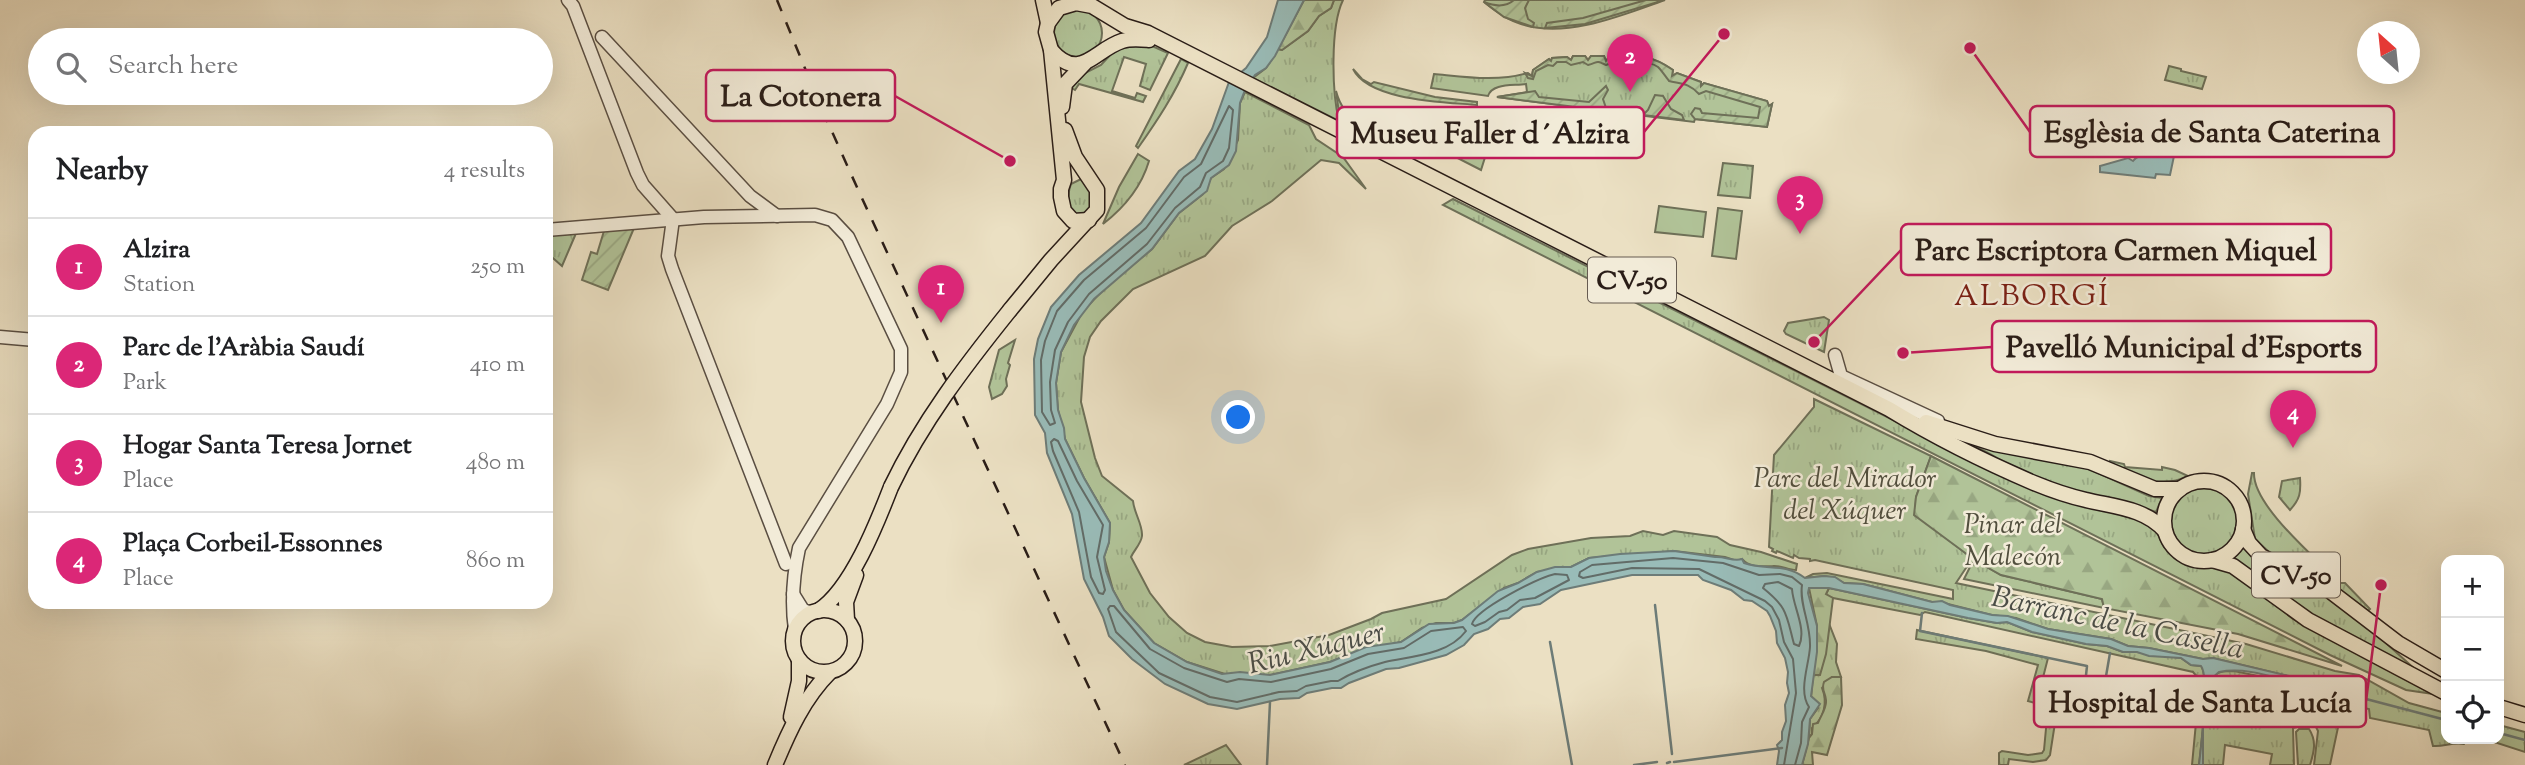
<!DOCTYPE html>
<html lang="en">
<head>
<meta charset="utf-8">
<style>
  :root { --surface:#fff; --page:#f6f6f6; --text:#202124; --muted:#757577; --line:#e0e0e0; --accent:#db2777 }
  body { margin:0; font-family:"Sorts Mill Goudy",serif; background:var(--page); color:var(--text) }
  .controls { position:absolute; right:21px; bottom:21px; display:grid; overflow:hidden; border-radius:14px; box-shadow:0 7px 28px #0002 }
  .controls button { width:63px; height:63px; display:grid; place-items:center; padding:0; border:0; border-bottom:2px solid var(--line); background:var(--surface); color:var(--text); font:35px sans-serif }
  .compass { position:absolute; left:2357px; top:21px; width:63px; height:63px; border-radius:50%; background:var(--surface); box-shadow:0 7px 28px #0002; rotate:333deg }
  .you { position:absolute; left:1239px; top:418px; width:24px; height:24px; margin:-18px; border:5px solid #fff; border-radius:50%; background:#1a73e8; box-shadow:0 0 0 10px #1a73e833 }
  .badge { display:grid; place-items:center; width:46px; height:46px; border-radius:50%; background:var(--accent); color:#fff; font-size:23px; font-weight:700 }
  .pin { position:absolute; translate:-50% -58px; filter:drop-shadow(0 2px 4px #0008) }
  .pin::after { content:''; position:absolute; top:37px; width:24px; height:21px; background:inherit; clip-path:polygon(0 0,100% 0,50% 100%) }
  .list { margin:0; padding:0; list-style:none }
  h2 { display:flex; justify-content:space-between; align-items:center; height:91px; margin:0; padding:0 28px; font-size:30px }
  h2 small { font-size:23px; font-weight:400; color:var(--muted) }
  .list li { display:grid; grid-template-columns:46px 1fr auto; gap:21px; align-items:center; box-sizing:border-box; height:98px; padding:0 28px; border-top:2px solid var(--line) }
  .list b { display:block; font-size:26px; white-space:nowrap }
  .list p { margin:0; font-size:23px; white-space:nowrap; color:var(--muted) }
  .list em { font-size:23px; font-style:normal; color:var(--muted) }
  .icon { flex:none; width:38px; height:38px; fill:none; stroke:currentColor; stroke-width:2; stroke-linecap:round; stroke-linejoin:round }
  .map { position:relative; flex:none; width:2525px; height:765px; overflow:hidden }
  .search { position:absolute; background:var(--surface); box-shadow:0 7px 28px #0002; left:28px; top:28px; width:525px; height:77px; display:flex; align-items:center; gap:18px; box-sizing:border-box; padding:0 24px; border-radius:38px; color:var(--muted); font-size:26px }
  .panel { position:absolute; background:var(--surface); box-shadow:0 7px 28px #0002; left:28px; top:126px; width:525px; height:483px; border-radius:21px }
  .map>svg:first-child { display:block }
  .grass { fill:url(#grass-tufts); stroke:#6e7058; stroke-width:2 }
  .forest { fill:url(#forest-firs); stroke:#6e7058; stroke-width:2 }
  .garden { fill:url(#garden-furrows); stroke:#6e7058; stroke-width:2 }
  .pitch { fill:#b1c398; stroke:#6e7058; stroke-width:2 }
  .water { fill:#99bcb8; stroke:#6d7c78; stroke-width:2 }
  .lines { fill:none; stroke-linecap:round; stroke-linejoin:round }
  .shore { stroke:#626c68; stroke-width:2 }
  .stream { stroke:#6d7c78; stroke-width:2.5 }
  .minor-casing { stroke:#5a4e42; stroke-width:15 }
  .major-casing { stroke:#2a1d17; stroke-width:17 }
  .minor { stroke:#f2ebd8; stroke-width:12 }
  .major { stroke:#ebe0c3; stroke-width:14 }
  .rail { stroke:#2a1d17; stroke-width:2.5; stroke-dasharray:12 12; stroke-linecap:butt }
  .major-bridge-casing { stroke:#2a1d17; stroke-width:17; stroke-linecap:butt }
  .major-bridge { stroke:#ebe0c3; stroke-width:14 }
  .labels { text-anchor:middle; stroke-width:5; stroke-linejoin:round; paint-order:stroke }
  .shield { fill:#f2ebd8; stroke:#665b51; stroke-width:2 }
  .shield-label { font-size:26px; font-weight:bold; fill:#2a1d17 }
  .park-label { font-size:28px; font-style:italic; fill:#524f3e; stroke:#f2ebd8 }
  .neighbourhood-label { font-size:30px; letter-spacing:2px; fill:#7a1f14; stroke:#f2ebd8 }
  .water-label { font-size:30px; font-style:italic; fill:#4b4d47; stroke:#f2ebd8 }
  .leader { fill:none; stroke:#c2185b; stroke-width:2.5 }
  .callout-dot { fill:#c2185b; stroke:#f2ebd8; stroke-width:2.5 }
  .callout { fill:#f2ebd8; stroke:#c2185b; stroke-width:2.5 }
  .callout-label { font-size:30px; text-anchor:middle; font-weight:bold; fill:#2a1d17 }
</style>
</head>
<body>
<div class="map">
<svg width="2525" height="765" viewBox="0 0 2525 765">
  <defs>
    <pattern id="grass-tufts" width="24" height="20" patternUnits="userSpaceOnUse" patternTransform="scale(1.75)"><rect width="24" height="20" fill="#b1c398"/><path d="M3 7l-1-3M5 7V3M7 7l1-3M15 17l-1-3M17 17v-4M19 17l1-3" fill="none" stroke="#98a782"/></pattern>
    <pattern id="forest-firs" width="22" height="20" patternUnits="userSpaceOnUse" patternTransform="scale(1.75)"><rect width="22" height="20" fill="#b1c398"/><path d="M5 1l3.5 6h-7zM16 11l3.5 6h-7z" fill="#98a782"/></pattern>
    <pattern id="garden-furrows" width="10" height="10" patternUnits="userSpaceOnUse" patternTransform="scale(1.75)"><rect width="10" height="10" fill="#b1c398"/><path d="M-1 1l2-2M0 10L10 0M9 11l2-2" fill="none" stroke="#98a782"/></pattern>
  </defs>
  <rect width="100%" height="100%" fill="#ebe0c3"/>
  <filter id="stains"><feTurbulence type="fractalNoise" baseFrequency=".00286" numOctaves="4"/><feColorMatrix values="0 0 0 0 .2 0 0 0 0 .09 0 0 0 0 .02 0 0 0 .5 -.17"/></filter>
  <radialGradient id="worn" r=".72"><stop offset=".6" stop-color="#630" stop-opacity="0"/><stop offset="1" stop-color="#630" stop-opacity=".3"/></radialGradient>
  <g class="grass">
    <path d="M1334 0H1343C1330 27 1332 93 1339 121L1253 78 1266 68 1278 49 1282 50 1308 31 1319 16 1331 8Z"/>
    <path d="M1485 0H1665C1623 15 1566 39 1521 24 1507 20 1495 11 1484 2Z"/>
    <circle cx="1078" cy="33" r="24"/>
    <path d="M1126 44 1152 46 1168 53 1150 90 1140 86 1146 64 1124 57 1112 91 1135 98 1137 93 1146 96 1143 102 1079 84 1075 90 1070 87 1085 73 1101 65 1114 51Z"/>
    <path d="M1573 56H1585L1588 60 1591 56H1604L1606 61 1609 57C1638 57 1648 53 1673 70L1672 76 1677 73 1701 82V86L1704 83 1767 101 1769 106 1772 104 1767 127 1695 119 1694 122 1638 115V112L1614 109 1613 111H1609L1497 97 1527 92 1526 84C1513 86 1492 83 1488 96L1431 88 1434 74C1466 77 1497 82 1528 73L1532 76 1533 70 1549 59 1551 61 1552 58 1567 57 1571 60Z"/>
    <path d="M1181 59 1188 63C1175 94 1157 121 1138 148L1136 146Z"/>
    <path d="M2169 66 2181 69V71L2206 77 2202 89 2165 80Z"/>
    <path d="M1336 91C1349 139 1387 115 1420 121L1418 137C1404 144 1394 125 1378 126 1372 127 1367 131 1362 133L1340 121Z"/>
    <path d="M1245 92 1309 125 1316 139 1343 157 1366 189 1339 163 1321 160 1272 201 1232 226 1205 256 1133 289 1101 321 1090 337 1084 357 1081 402 1095 458 1102 476 1133 501C1134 513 1143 525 1142 536 1141 544 1134 550 1131 557L1150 593 1169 617 1187 633 1205 642 1232 647 1270 646 1329 635 1371 619 1382 613 1446 599 1512 555 1528 549 1591 538 1630 536 1643 531 1663 535 1674 531 1717 537 1730 545 1761 552 1797 564 1796 570C1788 570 1781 565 1773 566 1762 566 1751 569 1742 559L1737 561 1725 557 1674 551 1589 558 1571 567 1537 572 1518 583 1504 588 1462 620 1454 623H1436L1422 628 1401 642 1354 653 1330 662 1270 675H1228L1187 662 1154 643 1124 610 1113 590 1104 557 1109 542 1110 523 1084 478 1065 439 1058 410 1056 383 1061 352 1083 311 1106 287 1152 249 1179 213 1203 194 1211 178 1224 169 1238 140 1240 103Z"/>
    <path d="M1443 129 1492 135 1481 170 1438 148 1434 136Z"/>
    <path d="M1138 154 1149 161C1141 188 1125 207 1103 224L1119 187Z"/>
    <path d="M1723 163 1753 166 1750 198 1718 195Z"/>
    <path d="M1081 179 1091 191 1090 207 1088 213 1077 216C1067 208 1067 195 1071 184Z"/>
    <path d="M1453 199 1933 440 2129 514 2154 526 2164 547 2178 560 2199 568 2216 566 2229 569 2293 619 2433 694 2406 690 2330 655 1443 205Z"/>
    <path d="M577 231 562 266 546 252V236Z"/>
    <path d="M1824 317 1829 320 1824 352 1786 334 1784 331 1788 323Z"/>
    <path d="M1015 340 1008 363 1010 365 1006 379 1007 386 1002 394 992 399 989 387 999 350Z"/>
    <path d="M1814 399 1931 456 1916 497 1915 514 1976 561 1966 568 1956 583 2246 644 2335 671 2359 675 2409 703 2446 713V739H2466L2464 744C2452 742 2444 747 2433 746L2429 730 2370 718 2369 709 2343 704 2330 765H2314L2318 731 2316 727 2307 725 2293 728 2294 765H2270L2272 754 2225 745 2223 765H2203V724L2210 680C2217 671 2224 671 2234 671L2322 689 2337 688 2213 658 2203 659 2149 648 2128 646 2111 639 2048 629 2016 618 1992 615 1940 602H1932L1863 584 1844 583 1835 578 1824 576 1805 578 1813 574 1827 573 1953 599V590L1815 560 1810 561V559L1799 558 1794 555 1793 558 1777 551 1776 553 1772 551 1773 549 1769 547 1774 455 1814 407Z"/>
    <path d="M1973 445 2087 468 2149 496 2162 498 2156 512C2118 499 2078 494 2041 480 2017 471 1995 456 1973 445Z"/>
    <path d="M2110 461 2124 464 2125 467 2162 470V467L2175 470 2188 476C2158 491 2137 475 2110 463Z"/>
    <path d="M2252 473H2254C2253 506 2317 559 2340 583H2345L2370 609 2368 611 2330 584 2270 553 2255 539 2248 494Z"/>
    <path d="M2300 478C2301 493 2300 499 2290 510L2279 497 2282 481Z"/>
    <circle cx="2204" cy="521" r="33"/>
    <path d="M2244 546 2263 564 2326 595 2357 617 2417 671 2303 610 2233 559Z"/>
    <path d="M1978 562 2001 575 2102 599 2104 608 1964 579 1970 567Z"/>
    <path d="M1829 588 1968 618 1997 623 2007 622 2032 632 2086 644 2107 646 2123 652H2137L2181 658 2191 665 2201 666C2210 678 2201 746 2199 765H2192L2200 680 2193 672 1925 612 1920 615 1828 597 1826 594Z"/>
    <path d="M1830 626 1837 644 1836 662 1841 677H1832L1822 688C1828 703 1824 718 1812 728V734L1809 738 1810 719 1818 708 1811 698 1813 675H1816Z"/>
    <path d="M1917 630 2048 658 2038 697 2055 703 2057 710 2050 755 2046 760 2033 762 2009 759 2008 765H1999V753L2002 751 2028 755 2042 753 2044 750 2048 707 2028 701 2038 665 1986 651 1916 639Z"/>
    <path d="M2499 725 2525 732V752L2485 739H2499Z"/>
    <path d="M2299 729H2309C2317 741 2314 752 2310 765H2298L2296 732Z"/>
    <path d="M1226 745 1241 765H1184Z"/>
  </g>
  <g class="forest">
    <path d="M1304 0H1334L1331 8 1319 16 1308 31 1282 50 1278 49Z"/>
    <path d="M1931 456 2342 666 2238 634 2104 608 2102 599 2001 575 1976 561 1914 515 1916 497Z"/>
    <path d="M1809 588H1829L1826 594 1833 598 1826 654 1820 675H1813L1817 626Z"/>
    <path d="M1832 677H1841L1842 705 1827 755 1812 752 1813 765H1802L1809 738 1812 734 1813 724 1818 723C1821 715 1827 708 1826 700 1825 691 1821 690 1824 682Z"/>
  </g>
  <g class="garden">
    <path d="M1514 0H1529L1525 8 1528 19 1534 23 1533 27 1504 17 1484 2C1494 6 1505 8 1514 0Z"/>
    <path d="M1646 0H1657L1658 2 1585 24 1545 28 1547 23 1583 18Z"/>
    <path d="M1573 56H1585L1588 60 1591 56H1604L1606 61 1609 57C1638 56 1648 53 1673 70L1672 76 1677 73 1701 82V86L1704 83 1767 101 1769 106 1772 104 1767 127 1695 119 1691 114 1695 108 1700 109 1702 113 1758 118 1760 107 1706 91 1699 94C1689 83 1682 84 1669 81 1666 77 1662 71 1658 67 1649 60 1615 61 1606 65 1595 60 1599 62 1588 65L1583 62 1571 65 1566 62H1557L1553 66 1548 65 1536 71 1533 79 1528 78 1525 73 1532 76 1533 70 1549 59 1551 61 1552 58 1567 57 1571 60Z"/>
    <path d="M1353 69 1362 79 1371 84 1374 82 1435 97 1477 102V105C1445 102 1369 101 1353 69Z"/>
    <path d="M1606 86 1608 90 1603 99 1607 111 1497 97 1535 91 1539 97 1589 102Z"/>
    <path d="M1655 95 1663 96 1671 109 1682 115 1684 120 1643 115 1648 110Z"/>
    <path d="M634 228 608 290 582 280 591 252 597 254 604 231Z"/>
  </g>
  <g class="pitch">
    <path d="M1659 206 1706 212 1703 237 1655 232Z"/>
    <path d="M1718 208 1742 211 1736 259 1712 256Z"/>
  </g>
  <g class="water">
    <path d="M1278 0H1304L1275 56 1266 68 1255 75 1245 90 1240 103 1236 151 1229 165 1211 178 1207 191 1179 213 1152 249 1094 299 1074 325 1061 352 1056 383 1058 410 1064 428 1065 439 1084 478 1110 523 1109 542 1104 557 1106 571 1113 590 1124 610 1154 643 1187 662 1222 674 1240 672 1270 675 1330 662 1366 647 1401 642 1429 624 1454 623 1462 620 1498 591 1518 583 1537 572 1555 567H1571L1589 558 1620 554 1674 551 1715 557C1725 556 1733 562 1742 559L1744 563C1767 571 1784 562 1805 578L1824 576 1835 577 1844 583 1863 584 1932 602 1942 601 1950 605 1992 615 2008 616 2048 629 2111 639 2128 646 2149 648 2203 659 2213 658 2340 688C2300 692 2259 664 2219 672L2210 680 2203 724V765H2199C2201 746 2210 678 2201 666L2191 665 2181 658 2149 656 2137 652H2123L2107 646 2086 644 2032 632 2007 622 1997 623 1968 618 1829 588H1809L1808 593 1817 626V652L1811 696 1820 704 1810 719 1808 744 1802 765H1777L1779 751 1777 745 1782 740V732L1786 721 1785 705 1789 693 1787 683 1788 672 1785 658 1777 643 1776 631 1770 616 1767 611 1752 601 1744 600 1731 590 1703 580 1698 575H1632L1561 590 1540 604 1523 607 1509 618 1500 619 1488 629 1474 634 1464 645 1446 655 1399 668 1386 669 1349 683 1341 688H1332L1307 693 1299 698 1280 699 1237 709 1208 704 1165 684 1132 659 1109 636 1103 617 1084 579 1072 514 1047 453 1045 433 1035 415 1034 359 1038 339 1051 307 1079 275 1141 223 1179 171 1195 159 1212 129 1229 82 1246 68 1267 37Z"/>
    <path d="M2178 137 2170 175 2156 174 2155 178 2100 172V166L2128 158 2133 161C2139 153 2161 149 2171 151L2174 148 2173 143Z"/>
  </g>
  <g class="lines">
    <g class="shore">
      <path d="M1229 106 1233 110 1229 148 1223 161 1206 173 1200 187 1175 208 1147 244 1089 294 1068 322 1055 350 1050 382 1051 410 1055 423 1050 425 1042 412 1041 360 1045 341 1057 311 1084 280 1146 228 1184 177 1201 164Z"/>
      <path d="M1054 439 1058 441 1077 481 1103 525 1097 557 1105 590 1103 594 1099 593 1091 577 1079 512 1053 451 1051 442Z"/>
      <path d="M1555 574 1567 575 1569 580 1535 598 1520 600 1507 610 1499 612 1485 622 1475 626 1472 624C1476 609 1538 578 1555 574Z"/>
      <path d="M1778 582 1792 589C1793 607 1807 629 1799 646L1794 644C1786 614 1788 608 1763 588L1765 584Z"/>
      <path d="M1110 606H1114L1150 649 1184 668 1227 682 1239 679 1271 682 1331 669 1368 654 1404 648 1431 631 1463 627 1466 631C1448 655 1412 656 1385 662 1370 666 1351 673 1338 681H1331L1306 686 1297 691 1279 692 1237 702 1210 697 1159 673 1116 632 1108 609Z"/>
      <path d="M1784 765 1796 693 1793 659 1784 642 1779 620 1772 607 1765 601 1699 569 1632 568 1583 578 1579 576 1580 572 1592 565 1673 558 1723 563 1759 575 1780 574 1792 577 1802 585C1799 604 1811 624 1810 647 1809 665 1798 691 1809 707L1802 722 1801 743 1795 765"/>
    </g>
    <g class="stream">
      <path d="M1655 605 1672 754"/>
      <path d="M1922 613 1920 631 2087 666 2084 694"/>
      <path d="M1550 642 1572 765"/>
      <path d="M2328 689 2446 720"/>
      <path d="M2102 711H2100L2110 653"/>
      <path d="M2499 733 2525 740"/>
      <path d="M1674 762 1782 748"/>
      <path d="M1667 763 1670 762"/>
      <path d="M1267 765 1270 702"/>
      <path d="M1634 765 1657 762"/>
    </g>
    <defs>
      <g id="minor">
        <path d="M568 0 573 6 637 173 643 185 673 219 668 256 672 269 786 564"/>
        <path d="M602 37 750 196 777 216"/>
        <path d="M546 230 704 217 815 215 832 220 848 237 901 349V372L887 404 799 548C793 576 791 602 795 630"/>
        <path d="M0 337 35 340"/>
        <path d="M1835 355 1841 376 1938 421"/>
        <path d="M793 594 803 610 812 613"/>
      </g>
      <g id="major">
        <path d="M1043 0 1048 23"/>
        <path d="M1051 50C1080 83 1094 50 1122 41 1131 38 1139 39 1149 40"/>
        <path d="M1062 107 1065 84 1085 63"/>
        <path d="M1089 220 1073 221 1064 211 1061 197V189L1064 180 1051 50 1046 32 1048 23 1059 8 1076 3 1092 6 1125 26 1148 33 1889 409C1935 437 1985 462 2034 483 2051 490 2068 496 2086 500 2114 507 2145 508 2165 531"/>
        <path d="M1010 310 1051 260 1097 210V190L1075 157 1065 130"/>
        <path d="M1926 422 1995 444 2090 462 2155 489H2180"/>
        <circle cx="2204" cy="521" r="40"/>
        <path d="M2243 529 2249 543 2261 556 2330 591 2398 643 2446 671"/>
        <path d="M2212 560 2233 566 2308 620 2446 693"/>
        <circle cx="824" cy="641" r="31"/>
        <path d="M818 611C851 590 877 523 891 487"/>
        <path d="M847 620 846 602 856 575"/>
        <path d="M2499 707 2525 715"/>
        <path d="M791 717 799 681V660"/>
        <path d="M775 765C789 731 804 698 830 672"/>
      </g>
    </defs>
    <use href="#minor" class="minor-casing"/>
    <use href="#major" class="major-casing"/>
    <use href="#minor" class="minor"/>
    <use href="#major" class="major"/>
    <path class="rail" d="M777 0 820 105 860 194 1125 765"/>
    <defs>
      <path id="major-bridge" d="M891 487C922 422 965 366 1010 310"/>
    </defs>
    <use href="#major-bridge" class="major-bridge-casing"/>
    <use href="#major-bridge" class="major-bridge"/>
  </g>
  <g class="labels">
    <g class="shield">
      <rect x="1588" y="257.5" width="88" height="45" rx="5"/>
      <rect x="2252" y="552.5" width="88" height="45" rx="5"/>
    </g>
    <g class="shield-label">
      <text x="1632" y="289">CV-50</text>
      <text x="2296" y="584">CV-50</text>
    </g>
    <g class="park-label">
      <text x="1845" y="487">Parc del Mirador<tspan x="1845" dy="32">del Xúquer</tspan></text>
      <text x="2013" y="533">Pinar del<tspan x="2013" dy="32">Malecón</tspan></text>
    </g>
    <g class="neighbourhood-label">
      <text x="2032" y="305">ALBORGÍ</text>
    </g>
    <g class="water-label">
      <text transform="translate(2118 622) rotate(12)" y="10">Barranc de la Casella</text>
      <text transform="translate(1316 647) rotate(-14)" y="10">Riu Xúquer</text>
    </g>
  </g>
  <path class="leader" d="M1010 161L895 96M1970 48L2030 132M1724 34L1644 132M1814 342L1901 250M1903 353L1992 347M2381 585L2366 701"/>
  <g class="callout-dot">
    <circle cx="1010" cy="161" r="7"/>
    <circle cx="1970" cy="48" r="7"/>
    <circle cx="1724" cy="34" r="7"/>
    <circle cx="1814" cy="342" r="7"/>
    <circle cx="1903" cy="353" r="7"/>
    <circle cx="2381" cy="585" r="7"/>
  </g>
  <g class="callout">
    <rect x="706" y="70" width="189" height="51" rx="7"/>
    <rect x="2030" y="106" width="364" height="51" rx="7"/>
    <rect x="1337" y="107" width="307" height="51" rx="7"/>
    <rect x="1901" y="224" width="430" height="51" rx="7"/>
    <rect x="1992" y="321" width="384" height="51" rx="7"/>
    <rect x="2034" y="676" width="332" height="51" rx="7"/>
  </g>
  <g class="callout-label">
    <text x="801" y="106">La Cotonera</text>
    <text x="2212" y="142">Esglèsia de Santa Caterina</text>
    <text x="1490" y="143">Museu Faller d´Alzira</text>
    <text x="2116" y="260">Parc Escriptora Carmen Miquel</text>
    <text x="2184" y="357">Pavelló Municipal d'Esports</text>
    <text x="2200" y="712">Hospital de Santa Lucía</text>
  </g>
  <rect width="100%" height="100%" filter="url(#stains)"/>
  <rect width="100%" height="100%" fill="url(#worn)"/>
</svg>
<div class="controls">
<button>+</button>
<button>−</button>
<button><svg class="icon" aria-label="locate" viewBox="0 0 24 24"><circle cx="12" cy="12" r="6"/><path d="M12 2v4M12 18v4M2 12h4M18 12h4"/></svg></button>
</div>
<svg class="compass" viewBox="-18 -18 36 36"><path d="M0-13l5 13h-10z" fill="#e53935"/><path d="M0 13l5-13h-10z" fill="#757577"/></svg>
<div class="you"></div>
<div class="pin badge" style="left:941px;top:323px">1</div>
<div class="pin badge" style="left:1630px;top:92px">2</div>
<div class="pin badge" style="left:1800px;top:234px">3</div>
<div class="pin badge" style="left:2293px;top:448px">4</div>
<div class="search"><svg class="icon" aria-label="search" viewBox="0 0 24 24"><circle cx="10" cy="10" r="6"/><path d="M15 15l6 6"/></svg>Search here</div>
<section class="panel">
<h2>Nearby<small>4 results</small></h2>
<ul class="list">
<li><span class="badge">1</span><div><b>Alzira</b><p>Station</p></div><em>250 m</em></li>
<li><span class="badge">2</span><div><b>Parc de l'Aràbia Saudí</b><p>Park</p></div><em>410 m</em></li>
<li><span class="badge">3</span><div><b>Hogar Santa Teresa Jornet</b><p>Place</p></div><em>480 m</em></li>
<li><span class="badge">4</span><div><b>Plaça Corbeil-Essonnes</b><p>Place</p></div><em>860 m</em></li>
</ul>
</section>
</div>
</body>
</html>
